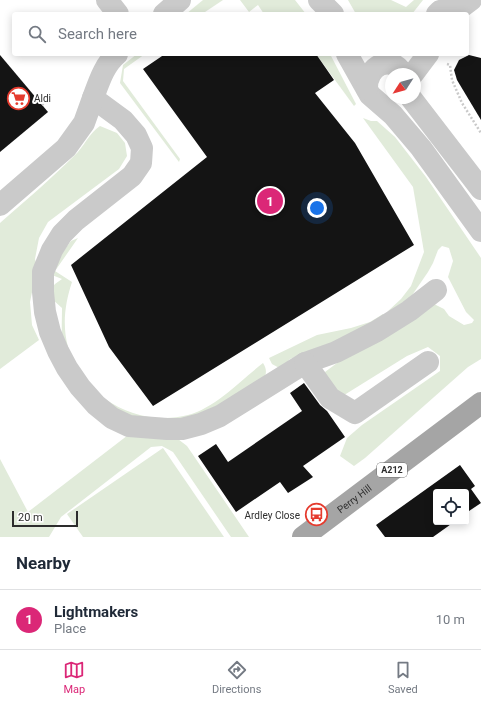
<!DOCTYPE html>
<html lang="en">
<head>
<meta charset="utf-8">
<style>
  :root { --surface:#fff; --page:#f6f6f7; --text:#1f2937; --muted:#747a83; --line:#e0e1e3; --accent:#db2777 }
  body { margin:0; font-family:Roboto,sans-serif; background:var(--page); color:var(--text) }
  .controls { position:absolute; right:12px; bottom:12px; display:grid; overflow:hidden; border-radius:4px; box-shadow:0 2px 10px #0003 }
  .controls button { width:36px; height:36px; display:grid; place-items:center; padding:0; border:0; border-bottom:1px solid var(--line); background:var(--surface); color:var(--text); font:20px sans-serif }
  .compass { position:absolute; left:385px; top:68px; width:36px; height:36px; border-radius:50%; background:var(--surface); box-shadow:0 2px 10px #0003; rotate:234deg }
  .scale { position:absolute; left:12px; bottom:10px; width:66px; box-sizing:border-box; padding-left:4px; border:2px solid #2d2d2d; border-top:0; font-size:11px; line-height:14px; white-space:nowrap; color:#2d2d2d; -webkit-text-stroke:3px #fff; paint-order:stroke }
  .you { position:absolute; left:317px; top:208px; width:14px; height:14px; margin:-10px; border:3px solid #fff; border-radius:50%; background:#1a73e8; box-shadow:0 0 0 6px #1a73e833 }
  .badge { display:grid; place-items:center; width:26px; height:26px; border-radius:50%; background:var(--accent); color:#fff; font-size:13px; font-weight:700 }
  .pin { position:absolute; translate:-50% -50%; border:2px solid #fff; box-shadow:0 1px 4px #0006 }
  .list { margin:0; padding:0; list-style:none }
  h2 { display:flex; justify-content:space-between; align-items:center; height:52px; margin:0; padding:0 16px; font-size:17px }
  h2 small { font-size:13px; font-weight:400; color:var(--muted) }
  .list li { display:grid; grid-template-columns:26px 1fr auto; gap:12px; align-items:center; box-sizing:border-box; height:60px; padding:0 16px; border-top:1px solid var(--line) }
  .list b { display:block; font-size:15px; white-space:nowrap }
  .list p { margin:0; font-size:13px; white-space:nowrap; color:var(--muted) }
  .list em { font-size:13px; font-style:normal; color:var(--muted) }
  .icon { flex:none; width:22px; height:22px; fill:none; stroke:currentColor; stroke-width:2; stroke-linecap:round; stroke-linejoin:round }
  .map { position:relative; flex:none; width:481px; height:537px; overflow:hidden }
  .search { position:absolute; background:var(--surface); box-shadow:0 2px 10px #0003; left:12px; right:12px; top:12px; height:44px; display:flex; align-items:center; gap:10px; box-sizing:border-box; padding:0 14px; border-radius:4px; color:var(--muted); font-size:15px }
  .sheet { height:112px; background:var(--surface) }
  nav { display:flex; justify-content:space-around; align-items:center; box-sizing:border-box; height:56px; border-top:1px solid var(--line); background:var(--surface); font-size:11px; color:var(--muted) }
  nav a { display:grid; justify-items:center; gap:2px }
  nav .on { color:var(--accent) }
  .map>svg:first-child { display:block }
  .green { fill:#e1ebda }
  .building { fill:#141414 }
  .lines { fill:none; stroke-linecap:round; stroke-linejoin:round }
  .path { stroke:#cacaca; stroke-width:2.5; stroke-dasharray:2 2; stroke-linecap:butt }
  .minor { stroke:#cacaca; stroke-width:22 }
  .major { stroke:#a5a5a5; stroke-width:22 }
  .labels { text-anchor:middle; stroke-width:4; stroke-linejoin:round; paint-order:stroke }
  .shield { fill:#fff; stroke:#6c6c6c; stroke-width:1 }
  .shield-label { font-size:9px; font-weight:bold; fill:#2d2d2d }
  .poi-label { font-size:10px; fill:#2d2d2d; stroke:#fff; text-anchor:start }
  .street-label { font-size:10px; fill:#2d2d2d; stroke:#fff }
</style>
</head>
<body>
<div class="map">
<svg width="481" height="537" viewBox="0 0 481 537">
  <rect width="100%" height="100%" fill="#fff"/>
  <g class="green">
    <path d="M203 0H223L202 14H186Z"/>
    <path d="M240 0H295L306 14H264L258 5 249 12Z"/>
    <path d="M348 0H391L406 7 414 0H423L412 14H356Z"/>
    <path d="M137 54H145L124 69 123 81 180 159 179 162 120 83 123 65Z"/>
    <path d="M316 54H330L356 104 354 106Z"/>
    <path d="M363 118 371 121H377L395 137 426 177 481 258V359L468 367 365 458 354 466 340 456 347 438 362 425 440 371V356L428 347 407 356 341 397 321 375 369 339 434 304 444 309 449 316 464 325 472 323 474 320 466 312 448 277 453 261 449 248 442 246 438 250 433 263 428 272 406 304 387 312 401 299 411 286 424 252 413 187Z"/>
    <path d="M100 126 117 133 125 143 127 156 119 169 48 222 39 238 35 259 37 267 30 302 32 325 39 340 0 369V223C25 201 51 179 74 156 84 147 89 133 100 126Z"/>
    <path d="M78 238 55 271 72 282C65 303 62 325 68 347 82 398 139 428 188 415 215 408 241 380 263 363 269 372 265 379 258 387 247 394 236 401 224 408 220 411 214 415 209 417 187 425 165 425 143 422 138 422 132 422 128 420 98 409 69 376 63 344 61 332 62 320 62 308L52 299 50 290 55 284 62 279 52 275 49 270 71 241Z"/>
    <path d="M383 314 386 318 383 323 290 359 281 369 272 364 269 358 317 335 351 328 370 322Z"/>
    <path d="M132 432 174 436 187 446 249 537H231L173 452 162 446 151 447 61 517 49 537H0V459L28 512Z"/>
    <path d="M163 448 224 537H83L67 514Z"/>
  </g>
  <g class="building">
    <path d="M165 54H316L334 80 315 93 355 143 414 245 153 406 109 347 71 265 207 157 143 69Z"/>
    <path d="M0 55 48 112 0 152Z"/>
    <path d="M469 55 481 58V120L457 80 454 70 459 60Z"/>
    <path d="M304 383 320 405 327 411 345 437 303 466 313 477 288 493 280 482 236 512 198 456 216 444 228 462 302 411 290 393Z"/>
    <path d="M460 465 475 486 471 489 481 503 466 513V492H436V522H454L433 537H385L376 525Z"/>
  </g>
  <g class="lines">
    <g class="path">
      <path d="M447 64 450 65 452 80 462 103 481 133"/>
      <path d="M42 105 51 97"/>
    </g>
    <g class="minor">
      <path d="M107 0 118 14"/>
      <path d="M319 0 333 14"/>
      <path d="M164 14 180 0"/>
      <path d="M437 14 440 11 463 6 471 0"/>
      <path d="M117 54C104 65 99 82 93 98L123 120 136 135 142 148 141 163 132 176 76 220 62 234 52 250 43 272V292L45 312 50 332 58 351 67 368 80 387 96 405 112 418 129 426 167 429H182L201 424 220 416 305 363 336 352 377 331 409 311 436 290"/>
      <path d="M347 54 370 95 393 115 421 148 481 231"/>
      <path d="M413 74 428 54"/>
      <path d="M367 89C366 66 391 53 403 74"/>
      <path d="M411 98 481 189"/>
      <path d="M0 205 66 148 84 123 93 98"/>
      <path d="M305 363 330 398 355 413 428 362"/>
    </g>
    <path class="major" id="s1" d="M303 537 481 403"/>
  </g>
  <defs>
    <symbol id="supermarket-ring" viewBox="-11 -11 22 22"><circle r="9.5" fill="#fff" stroke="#e53b2e" stroke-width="1.5"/><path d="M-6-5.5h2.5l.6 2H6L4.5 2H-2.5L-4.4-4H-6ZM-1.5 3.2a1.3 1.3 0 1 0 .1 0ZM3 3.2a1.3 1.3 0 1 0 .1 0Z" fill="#e53b2e"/></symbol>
    <symbol id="bus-ring" viewBox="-11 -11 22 22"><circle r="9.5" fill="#fff" stroke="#e53b2e" stroke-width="1.5"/><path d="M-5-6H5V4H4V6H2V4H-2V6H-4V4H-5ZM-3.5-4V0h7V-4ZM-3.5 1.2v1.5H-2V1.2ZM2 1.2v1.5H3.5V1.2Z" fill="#e53b2e"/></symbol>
  </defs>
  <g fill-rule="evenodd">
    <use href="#supermarket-ring" x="6" y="86" width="25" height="25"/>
    <use href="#bus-ring" x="304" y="502" width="25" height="25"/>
  </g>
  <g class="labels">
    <rect class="shield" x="377" y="463" width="30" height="14" rx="3"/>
    <g class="shield-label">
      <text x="392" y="473">A212</text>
    </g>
    <g class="poi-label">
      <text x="34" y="102">Aldi</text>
      <text x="300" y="519" text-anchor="end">Ardley Close</text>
    </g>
    <g class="street-label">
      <text dy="4" stroke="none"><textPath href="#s1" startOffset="64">Perry Hill</textPath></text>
    </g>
  </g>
</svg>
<div class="controls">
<button><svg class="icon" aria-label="locate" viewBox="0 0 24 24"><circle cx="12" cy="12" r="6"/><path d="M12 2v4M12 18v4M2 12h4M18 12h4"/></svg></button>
</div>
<svg class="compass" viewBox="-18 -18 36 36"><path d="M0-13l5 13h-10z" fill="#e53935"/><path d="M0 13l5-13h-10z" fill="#747a83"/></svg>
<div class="scale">20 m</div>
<div class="you"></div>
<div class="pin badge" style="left:270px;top:201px">1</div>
<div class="search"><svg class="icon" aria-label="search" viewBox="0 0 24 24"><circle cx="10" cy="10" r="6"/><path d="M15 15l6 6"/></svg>Search here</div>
</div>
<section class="sheet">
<h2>Nearby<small></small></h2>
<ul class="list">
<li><span class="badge">1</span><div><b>Lightmakers</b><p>Place</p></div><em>10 m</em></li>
</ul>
</section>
<nav>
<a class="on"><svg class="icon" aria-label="map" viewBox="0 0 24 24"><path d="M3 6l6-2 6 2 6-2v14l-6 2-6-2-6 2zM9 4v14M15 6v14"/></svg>Map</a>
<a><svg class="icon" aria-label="directions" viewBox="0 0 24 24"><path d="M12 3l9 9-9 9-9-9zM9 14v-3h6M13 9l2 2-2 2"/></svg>Directions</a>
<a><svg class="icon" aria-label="saved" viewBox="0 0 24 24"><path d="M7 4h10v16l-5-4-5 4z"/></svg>Saved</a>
</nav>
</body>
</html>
